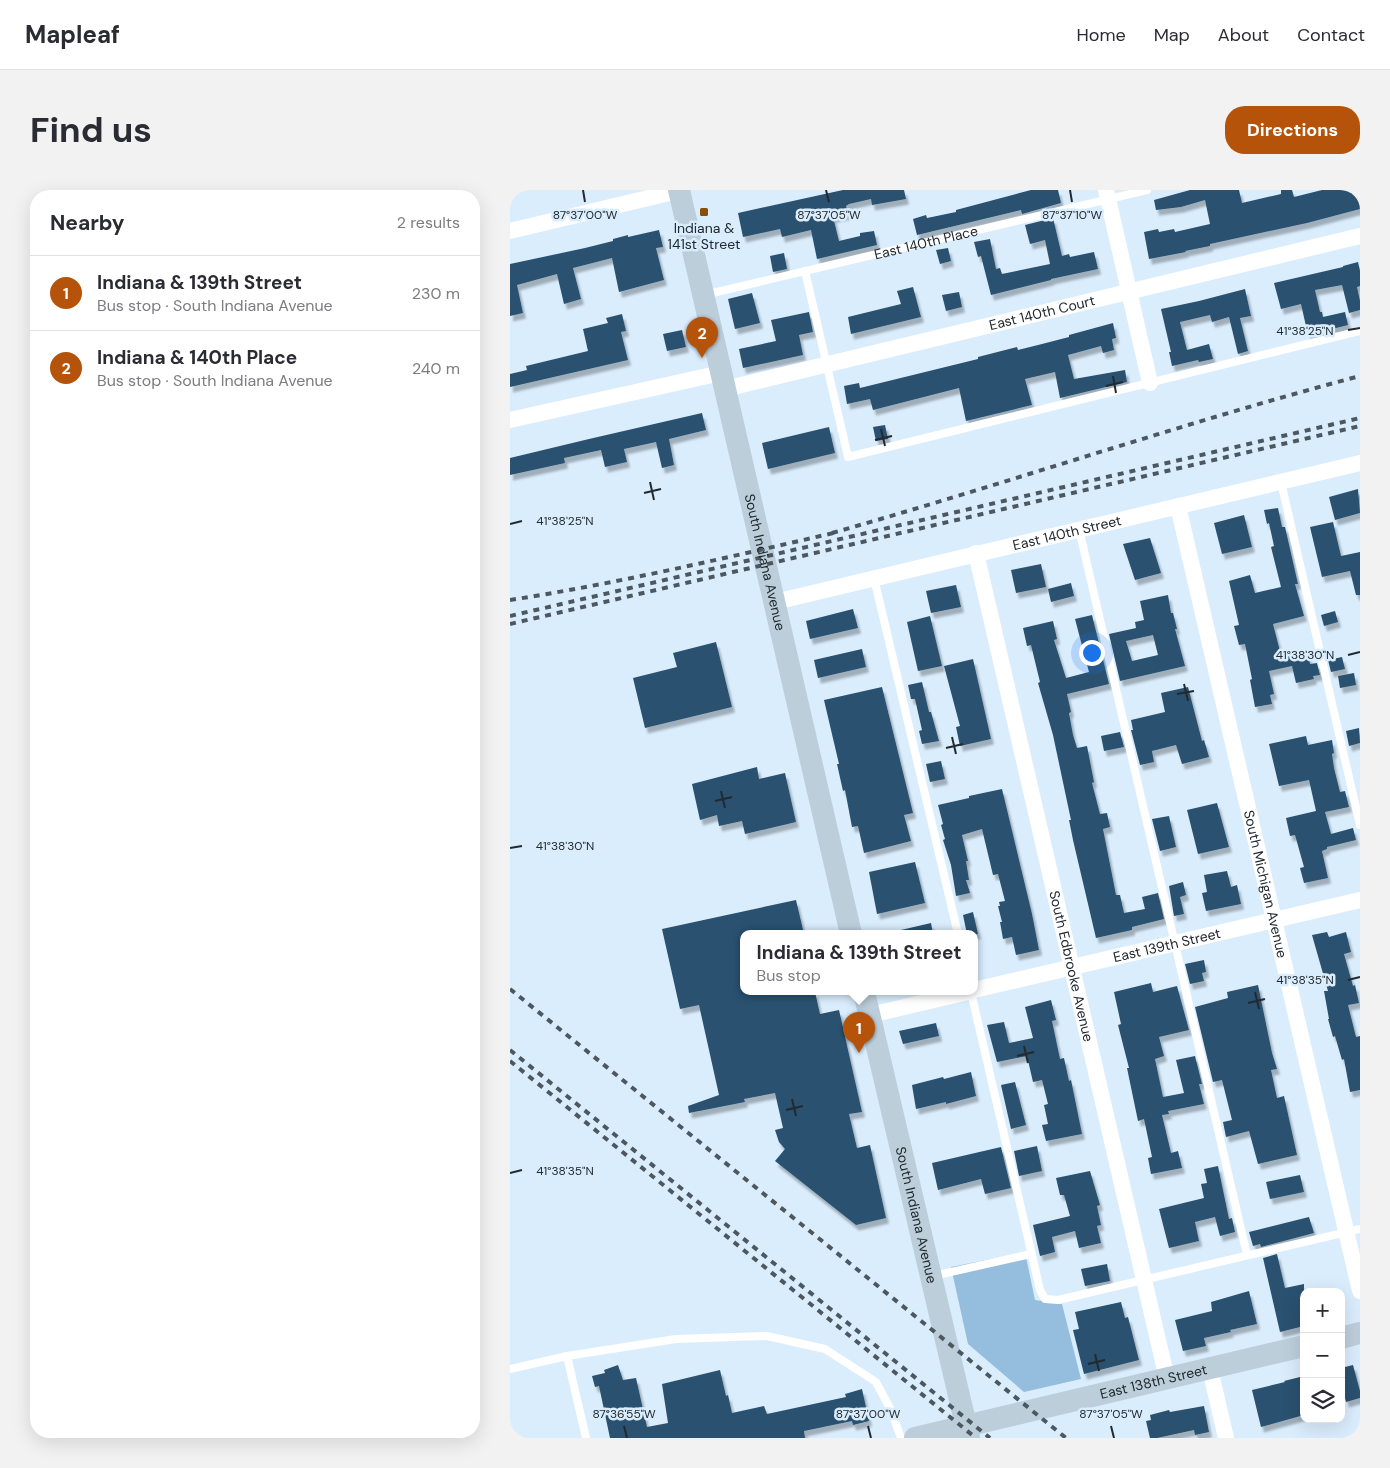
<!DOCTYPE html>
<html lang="en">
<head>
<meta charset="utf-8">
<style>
  :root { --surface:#fff; --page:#f2f2f3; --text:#2b2b33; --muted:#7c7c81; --line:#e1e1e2; --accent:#b45309 }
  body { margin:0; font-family:"DM Sans",sans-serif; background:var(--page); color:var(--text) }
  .controls { position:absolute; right:15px; bottom:15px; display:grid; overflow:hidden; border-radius:10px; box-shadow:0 5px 20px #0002 }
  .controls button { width:45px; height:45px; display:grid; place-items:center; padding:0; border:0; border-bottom:1px solid var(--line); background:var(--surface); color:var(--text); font:25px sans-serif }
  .you { position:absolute; left:581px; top:462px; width:18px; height:18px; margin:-12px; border:4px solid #fff; border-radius:50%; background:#1a73e8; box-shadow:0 0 0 8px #1a73e833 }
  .badge { display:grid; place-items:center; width:32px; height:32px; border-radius:50%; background:var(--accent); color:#fff; font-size:16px; font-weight:700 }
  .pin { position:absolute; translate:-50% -41px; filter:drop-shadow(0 1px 2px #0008) }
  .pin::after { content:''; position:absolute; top:26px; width:18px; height:15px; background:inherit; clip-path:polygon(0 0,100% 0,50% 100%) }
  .popup { position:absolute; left:230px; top:740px; width:238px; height:65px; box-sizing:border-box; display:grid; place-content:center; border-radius:10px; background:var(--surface); filter:drop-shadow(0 1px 4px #0005); font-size:16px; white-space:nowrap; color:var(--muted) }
  .popup b { font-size:19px; color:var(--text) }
  .popup::after { content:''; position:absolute; left:50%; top:100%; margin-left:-10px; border:10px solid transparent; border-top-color:var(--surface) }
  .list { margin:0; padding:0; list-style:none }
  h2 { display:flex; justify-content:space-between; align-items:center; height:65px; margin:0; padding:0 20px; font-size:21px }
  h2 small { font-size:16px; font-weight:400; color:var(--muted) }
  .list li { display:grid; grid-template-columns:32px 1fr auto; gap:15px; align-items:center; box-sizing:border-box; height:75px; padding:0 20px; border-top:1px solid var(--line) }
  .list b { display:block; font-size:19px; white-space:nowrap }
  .list p { margin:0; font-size:16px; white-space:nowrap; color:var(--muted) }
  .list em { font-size:16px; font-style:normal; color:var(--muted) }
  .icon { flex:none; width:28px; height:28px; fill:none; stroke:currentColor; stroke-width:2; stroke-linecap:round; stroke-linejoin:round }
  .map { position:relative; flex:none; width:850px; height:1248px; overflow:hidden; border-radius:20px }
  header { display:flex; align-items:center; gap:30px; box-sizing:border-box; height:70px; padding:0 25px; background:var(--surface); border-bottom:1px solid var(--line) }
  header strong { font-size:24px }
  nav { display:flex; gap:28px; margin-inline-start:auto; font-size:18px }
  .intro { display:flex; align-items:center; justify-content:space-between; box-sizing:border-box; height:120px; padding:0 30px }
  h1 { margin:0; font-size:35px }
  .button { padding:12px 22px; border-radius:20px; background:var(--accent); color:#fff; font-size:18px; font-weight:700 }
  main { display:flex; gap:30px; padding:0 30px }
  aside { flex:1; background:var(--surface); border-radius:20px; box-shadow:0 5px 20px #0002 }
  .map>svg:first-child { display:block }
  .green { fill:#95bdde }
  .building { fill:#29516f; fill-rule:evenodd; filter:url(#shadow) }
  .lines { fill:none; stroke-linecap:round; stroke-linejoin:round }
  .lane { stroke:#fff; stroke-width:8 }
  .street { stroke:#fff; stroke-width:16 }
  .secondary { stroke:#bdcedb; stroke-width:22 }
  .rail { stroke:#4d5760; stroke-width:4; stroke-dasharray:6 6; stroke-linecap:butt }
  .ticks { fill:none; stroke:#22292f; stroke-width:2 }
  .poi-dot { fill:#894f07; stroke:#daedfd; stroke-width:2 }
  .labels { text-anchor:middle; stroke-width:5; stroke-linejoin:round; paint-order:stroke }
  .poi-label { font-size:14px; fill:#22292f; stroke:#daedfd }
  .street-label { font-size:14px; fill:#22292f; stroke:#daedfd }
  .ticks-label { font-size:12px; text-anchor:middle; fill:#22292f; stroke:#daedfd; stroke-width:5; stroke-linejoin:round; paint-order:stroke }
</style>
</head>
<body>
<header>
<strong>Mapleaf</strong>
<nav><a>Home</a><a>Map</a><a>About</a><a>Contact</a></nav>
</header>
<div class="intro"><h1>Find us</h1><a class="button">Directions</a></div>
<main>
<aside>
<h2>Nearby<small>2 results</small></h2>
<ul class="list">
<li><span class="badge">1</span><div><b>Indiana &amp; 139th Street</b><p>Bus stop · South Indiana Avenue</p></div><em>230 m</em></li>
<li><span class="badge">2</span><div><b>Indiana &amp; 140th Place</b><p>Bus stop · South Indiana Avenue</p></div><em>240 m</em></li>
</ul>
</aside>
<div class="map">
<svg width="850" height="1248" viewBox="0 0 850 1248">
  <defs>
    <filter id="shadow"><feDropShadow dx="3" dy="5.5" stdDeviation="1" flood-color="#0004"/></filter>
  </defs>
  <rect width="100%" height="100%" fill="#daedfd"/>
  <path class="green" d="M515 1062 525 1110 552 1114 571 1189 514 1202 458 1154 441 1077Z"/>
  <g class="building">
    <path d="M333 0H394L396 9 362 15 361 9 339 14 336 16 338 24 323 27 329 51 350 46V43L364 41 367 55 307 69 301 40 272 47 270 39 233 47 228 23Z"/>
    <path d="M521 0H548L551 13 512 24 511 20 407 45 403 29 416 25 417 28 446 22V20Z"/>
    <path d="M680 0H729L732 13 771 4V0H782L784 7 812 0H850V19L797 33 700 54V56L675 61 676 62 639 69 634 42 648 39 649 42 664 39 665 42 700 34 695 10 671 17 646 20 644 10Z"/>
    <path d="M543 28 552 66 559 64 560 67 584 62 588 79 541 89V90L481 105 471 66 468 67 464 52 480 49 486 79 490 78 492 84 540 74 535 50 520 54 515 35Z"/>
    <path d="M149 40 153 57 146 58 154 90 109 102 102 68 63 78 71 109 54 114 47 84 7 95 13 123 0 126V74L75 58 103 51V49L118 45V47Z"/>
    <path d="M438 58 441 71 430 74 426 60Z"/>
    <path d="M274 63 277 79 263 82 260 66Z"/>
    <path d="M848 72 850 81V96L847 97 850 111V120L839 123 832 95 805 100 810 122H812L813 127 835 122 838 135 798 145 791 114 771 119 764 93 833 77V76Z"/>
    <path d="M403 97 411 127 341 144 338 127 391 114 387 101Z"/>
    <path d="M735 99 741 126 730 128 738 161 728 164 719 127 702 132 700 125 670 132 677 160 699 154 703 169 689 172 688 170 662 176 659 162H661L651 119 689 111Z"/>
    <path d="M449 102 452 117 436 121 432 105Z"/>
    <path d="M242 103 250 133 225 139 218 109Z"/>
    <path d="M299 122 303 142 289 145 293 165 233 178 229 159 266 151 261 130Z"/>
    <path d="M112 124 116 141 111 142 118 170 0 197V184L17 180 16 176 78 161 73 139 98 133 96 128Z"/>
    <path d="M603 133 606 148 602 149 604 160 593 163 591 156 558 165 564 189 615 180 617 192 550 208 545 182 515 189 522 215 456 231 449 198 363 220 360 209 337 214 334 196 349 193 350 198 468 169V167L507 157 508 160 532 154 559 147V145Z"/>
    <path d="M172 140 176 157 157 161 153 144Z"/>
    <path d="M192 223 196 240 159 249 164 275 152 278 146 252 114 259 117 272 95 277 91 260 54 268 55 273 0 285V268L79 249Z"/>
    <path d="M375 235 378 249 366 251 363 237Z"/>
    <path d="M319 237 325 263 258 279 252 253Z"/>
    <path d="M848 299 850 323 825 330 819 307Z"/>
    <path d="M768 318 772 337H775L788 394H785L794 426 763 434 771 465 797 459 800 474 807 473 810 485 803 486 804 489 786 493 782 476 759 481 764 504 760 505 762 514 745 517 740 490 742 489 735 454 729 455 724 436 729 435 719 391 740 385 745 403 771 397 761 357 764 356 759 333 757 334 754 320Z"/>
    <path d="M734 325 742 357 712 364 704 333Z"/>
    <path d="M823 332 831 366 850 362V405H846L840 381 812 387 800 337Z"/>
    <path d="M640 348 651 383 625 390 613 354Z"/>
    <path d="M531 374 536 397 506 403 501 380Z"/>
    <path d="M561 393 564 406 541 412 538 399Z"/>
    <path d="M446 395 451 417 421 423 416 401Z"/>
    <path d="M658 405 661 423H663L667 439H665L675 476 610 491 599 444 626 438 625 432 634 430 630 411ZM643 445 648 465 622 471 616 451Z"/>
    <path d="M343 419 348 438 300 449 296 431Z"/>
    <path d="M825 421 828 432 814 436 811 425Z"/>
    <path d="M582 425 599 494 557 504 561 522 559 523 563 545 567 558 577 556 584 592 582 593 590 624 597 623 600 637 593 639 606 705H610L614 723 635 719 632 707 648 703 654 729 622 737V740L586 748 563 650 559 630H561L543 545 528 493 530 492 521 455 517 456 513 438 543 431 547 449 544 450 556 488 579 482 565 429Z"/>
    <path d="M420 426 432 476 408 481 397 432Z"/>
    <path d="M206 452 222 517 135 538 123 488 167 477 163 463Z"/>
    <path d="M352 459 356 477 308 488 304 470Z"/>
    <path d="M832 467 835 479 821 482 818 470Z"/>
    <path d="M463 469 481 549 450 556 446 537 450 536 434 476Z"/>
    <path d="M844 483 846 495 830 498 828 486Z"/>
    <path d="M412 492 419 522H421L429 551 412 554 409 541 412 540 405 509H401L398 495Z"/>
    <path d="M372 497 403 623 394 625 401 651 354 663 348 636 342 637 335 600 333 601 327 574H329L314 510Z"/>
    <path d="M678 497 692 551 694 550 699 567 672 574 666 555 642 561 644 572 630 575 621 540H623L621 530 655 522 651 503Z"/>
    <path d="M849 538 850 553 839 556 836 541Z"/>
    <path d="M610 542 614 557 594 561 591 546Z"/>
    <path d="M796 546 798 555 822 550 824 563 822 564 824 578 830 602 835 601 839 617 815 622 821 644 843 638 846 650 817 657V659L812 661 818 688 794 693 790 678 794 677 785 645 780 646 776 628 806 621 799 590 769 596 759 554Z"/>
    <path d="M431 571 435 589 420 592 416 574Z"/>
    <path d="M247 577 249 589 275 583 286 632 235 644 232 631 209 636 207 625 190 630 182 594Z"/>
    <path d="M492 599 522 724 529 760 506 765 502 747 493 749 490 732H492L488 716H490L489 712 495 711 488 684 483 685 472 639 452 645 458 671H456L459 690H456L460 703 446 706 441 675 433 650 435 649 431 635 433 634 428 615 459 608V606Z"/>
    <path d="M707 613 719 657 688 664 677 620Z"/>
    <path d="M659 626 666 657 650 661 642 629Z"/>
    <path d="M405 672 415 713 367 724 359 682Z"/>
    <path d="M717 681 721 697 727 695 731 714 696 721 692 703 697 702 694 685Z"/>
    <path d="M673 692 676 705 670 707 674 724 664 726 659 696Z"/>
    <path d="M286 710 294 744H234V802H305L310 824 329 820 352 922 339 924 347 958 360 955 376 1028 346 1035 265 971 275 959 269 952 265 940 273 938 265 903 234 909 235 912 179 923 178 916 209 905 189 815 170 819 152 739Z"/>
    <path d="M463 722 468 744H457L453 725Z"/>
    <path d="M421 733 423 744H391V740Z"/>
    <path d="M817 742 819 747 836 742 841 762 834 764 843 796 845 795 849 813 838 815 846 847 850 846V900L840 902 834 869 832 870 825 846 823 847 818 829H819L814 801H818L802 745Z"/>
    <path d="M694 770 696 782 692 783 694 791 680 794 675 774Z"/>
    <path d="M641 793 643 802 667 796 679 840 649 847 654 866 645 869 653 907 674 903 666 870 685 866 692 894H689L694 914 658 921 659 924 652 925 661 963 668 961 672 978 641 984 638 968 642 967 634 929 628 931 617 878H619L608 835 611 834 604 802Z"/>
    <path d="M748 795 762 863 767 879 761 880 767 908 774 906 787 965 748 974 739 941 716 947 713 932 722 930 712 890 703 892 685 817 718 808 717 802Z"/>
    <path d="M541 810 546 830 542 831 550 869 554 868 559 891 561 890 572 944 536 951 532 935 538 934 534 915 538 914 532 890 523 892 517 866 487 872 477 835 494 832 499 853 523 848 515 817Z"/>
    <path d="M426 833 429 846 393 854 389 841Z"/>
    <path d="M461 882 466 906 436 914V912L406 919 402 895 433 887 434 889Z"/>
    <path d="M505 892 516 935 501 939 491 895Z"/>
    <path d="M527 956 532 981 509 986 504 961Z"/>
    <path d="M491 957 501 998 475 1004 471 989 428 1000 422 973Z"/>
    <path d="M708 976 719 1029 722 1028 725 1042 710 1046 705 1027 685 1032 689 1051 659 1058 649 1019 694 1008 691 994 697 993 694 979Z"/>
    <path d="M580 981 590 1015 587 1016 591 1035 587 1036 591 1053 569 1058 565 1041 542 1047 545 1062 530 1066 523 1035 560 1026 554 1005H550L546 988Z"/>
    <path d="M790 985 794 1002 760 1009 756 992Z"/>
    <path d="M799 1027 804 1043 751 1057 750 1054 743 1056 739 1042Z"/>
    <path d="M767 1064 775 1098 794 1094V1136L770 1142 753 1068Z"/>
    <path d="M597 1074 600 1091 575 1096 571 1079Z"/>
    <path d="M739 1101 747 1134 720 1140 721 1142 694 1148 696 1156 673 1161 665 1130 702 1121 701 1112Z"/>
    <path d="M611 1112 615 1128 618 1127 629 1170 574 1184 563 1140 569 1139 565 1122Z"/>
    <path d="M108 1175 113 1190 126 1188 137 1237 158 1233 152 1194 210 1180 216 1206 218 1205 222 1223 254 1216 257 1224 336 1207 335 1204 352 1199 359 1231 343 1235 342 1231 294 1241 295 1248H100L89 1196 85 1197 82 1186 95 1183 94 1180Z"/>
    <path d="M843 1175 850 1201V1208L836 1212 831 1193V1178Z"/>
    <path d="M790 1187 794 1202V1225L751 1237 742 1200 775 1192 774 1191Z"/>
    <path d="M694 1216 699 1242 685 1245 684 1240 647 1248H640L636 1231 641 1230 640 1225 659 1220 660 1222Z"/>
  </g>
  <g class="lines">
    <g class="lane">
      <path d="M295 81 338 267 850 141"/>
      <path id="s1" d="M194 105 637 0"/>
      <path d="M771 292 850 635"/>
      <path d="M569 339 737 1065"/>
      <path d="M364 388 448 744"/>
      <path d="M461 802 530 1100 535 1109 548 1110 850 1039"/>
      <path d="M423 1086 521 1064"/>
      <path d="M57 1166 76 1248"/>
      <path d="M0 1179 57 1166 166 1149 257 1146 315 1159 366 1192 381 1220 391 1248"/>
    </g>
    <g class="street">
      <path d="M596 0 640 193"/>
      <path d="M0 41 172 0"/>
      <path id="s2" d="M215 199 850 46"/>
      <path d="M0 230 211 183"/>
      <path id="s3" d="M668 316 850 1101"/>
      <path id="s4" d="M466 363 657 1189"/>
      <path id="s5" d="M265 412 850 273"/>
      <path id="s6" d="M464 800 850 710"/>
      <path d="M360 825 458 802"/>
      <path d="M700 1179 716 1248"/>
    </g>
    <g class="secondary">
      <path id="s7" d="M169 0 341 744"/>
      <path id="s8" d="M354 802 459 1248"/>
      <path d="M831 1148 850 1143"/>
      <path id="s9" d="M405 1248 794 1156"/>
    </g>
    <g class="rail">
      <path d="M322 343C499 293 672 233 850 186"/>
      <path d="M0 410C110 393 219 367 328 342"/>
      <path d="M0 426 850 228"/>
      <path d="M0 434 850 236"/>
      <path d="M0 799 556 1248"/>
      <path d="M0 860 480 1248"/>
      <path d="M0 871 466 1248"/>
    </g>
  </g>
  <path class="ticks" d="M73 0 75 12M316 0 319 12M560 0 562 12M838 140 850 138M603 186 606 203M596 196 613 192M371 239 375 256M365 250 382 246M140 292 144 310M134 303 151 299M0 334 12 331M838 465 850 462M674 494 678 511M667 504 684 501M442 547 446 564M436 558 453 554M211 601 215 618M205 611 222 607M0 658 12 656M838 790 850 787M745 802 749 819M738 813 755 809M514 856 518 873M507 866 524 862M282 909 286 926M276 920 293 916M0 983 12 980M585 1164 589 1181M578 1174 595 1170M114 1236 117 1248M358 1236 361 1248M601 1236 604 1248"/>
  <rect class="poi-dot" x="189" y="17" width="10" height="10" rx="2.5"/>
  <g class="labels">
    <g class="poi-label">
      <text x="194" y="43">Indiana &amp;<tspan x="194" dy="16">141st Street</tspan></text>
    </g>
    <g class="street-label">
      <text dy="5" stroke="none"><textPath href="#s1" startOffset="228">East 140th Place</textPath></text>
      <text dy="5" stroke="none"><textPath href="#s2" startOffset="326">East 140th Court</textPath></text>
      <text dy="5" stroke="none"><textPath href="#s5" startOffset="300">East 140th Street</textPath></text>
      <text dy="5" stroke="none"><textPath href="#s7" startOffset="382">South Indiana Avenue</textPath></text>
      <text dy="5" stroke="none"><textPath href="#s3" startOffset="388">South Michigan Avenue</textPath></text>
      <text dy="5" stroke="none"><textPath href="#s6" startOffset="198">East 139th Street</textPath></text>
      <text dy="5" stroke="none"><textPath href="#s4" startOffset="424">South Edbrooke Avenue</textPath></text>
      <text dy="5" stroke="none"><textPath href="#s8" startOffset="229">South Indiana Avenue</textPath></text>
      <text dy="5" stroke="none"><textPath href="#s9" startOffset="245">East 138th Street</textPath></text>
    </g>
  </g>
  <g class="ticks-label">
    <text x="75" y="29">87°37'00"W</text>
    <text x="319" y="29">87°37'05"W</text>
    <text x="562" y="29">87°37'10"W</text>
    <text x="795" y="145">41°38'25"N</text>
    <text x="55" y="335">41°38'25"N</text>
    <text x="795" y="469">41°38'30"N</text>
    <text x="55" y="660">41°38'30"N</text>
    <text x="795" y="794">41°38'35"N</text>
    <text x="55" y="985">41°38'35"N</text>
    <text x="114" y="1228">87°36'55"W</text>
    <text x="358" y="1228">87°37'00"W</text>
    <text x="601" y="1228">87°37'05"W</text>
  </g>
</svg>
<div class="controls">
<button>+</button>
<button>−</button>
<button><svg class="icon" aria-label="layers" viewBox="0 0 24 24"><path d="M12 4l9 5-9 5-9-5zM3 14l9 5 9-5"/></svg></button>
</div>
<div class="you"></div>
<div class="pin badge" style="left:349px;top:863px">1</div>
<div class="popup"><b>Indiana &amp; 139th Street</b>Bus stop</div>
<div class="pin badge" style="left:192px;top:168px">2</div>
</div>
</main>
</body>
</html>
